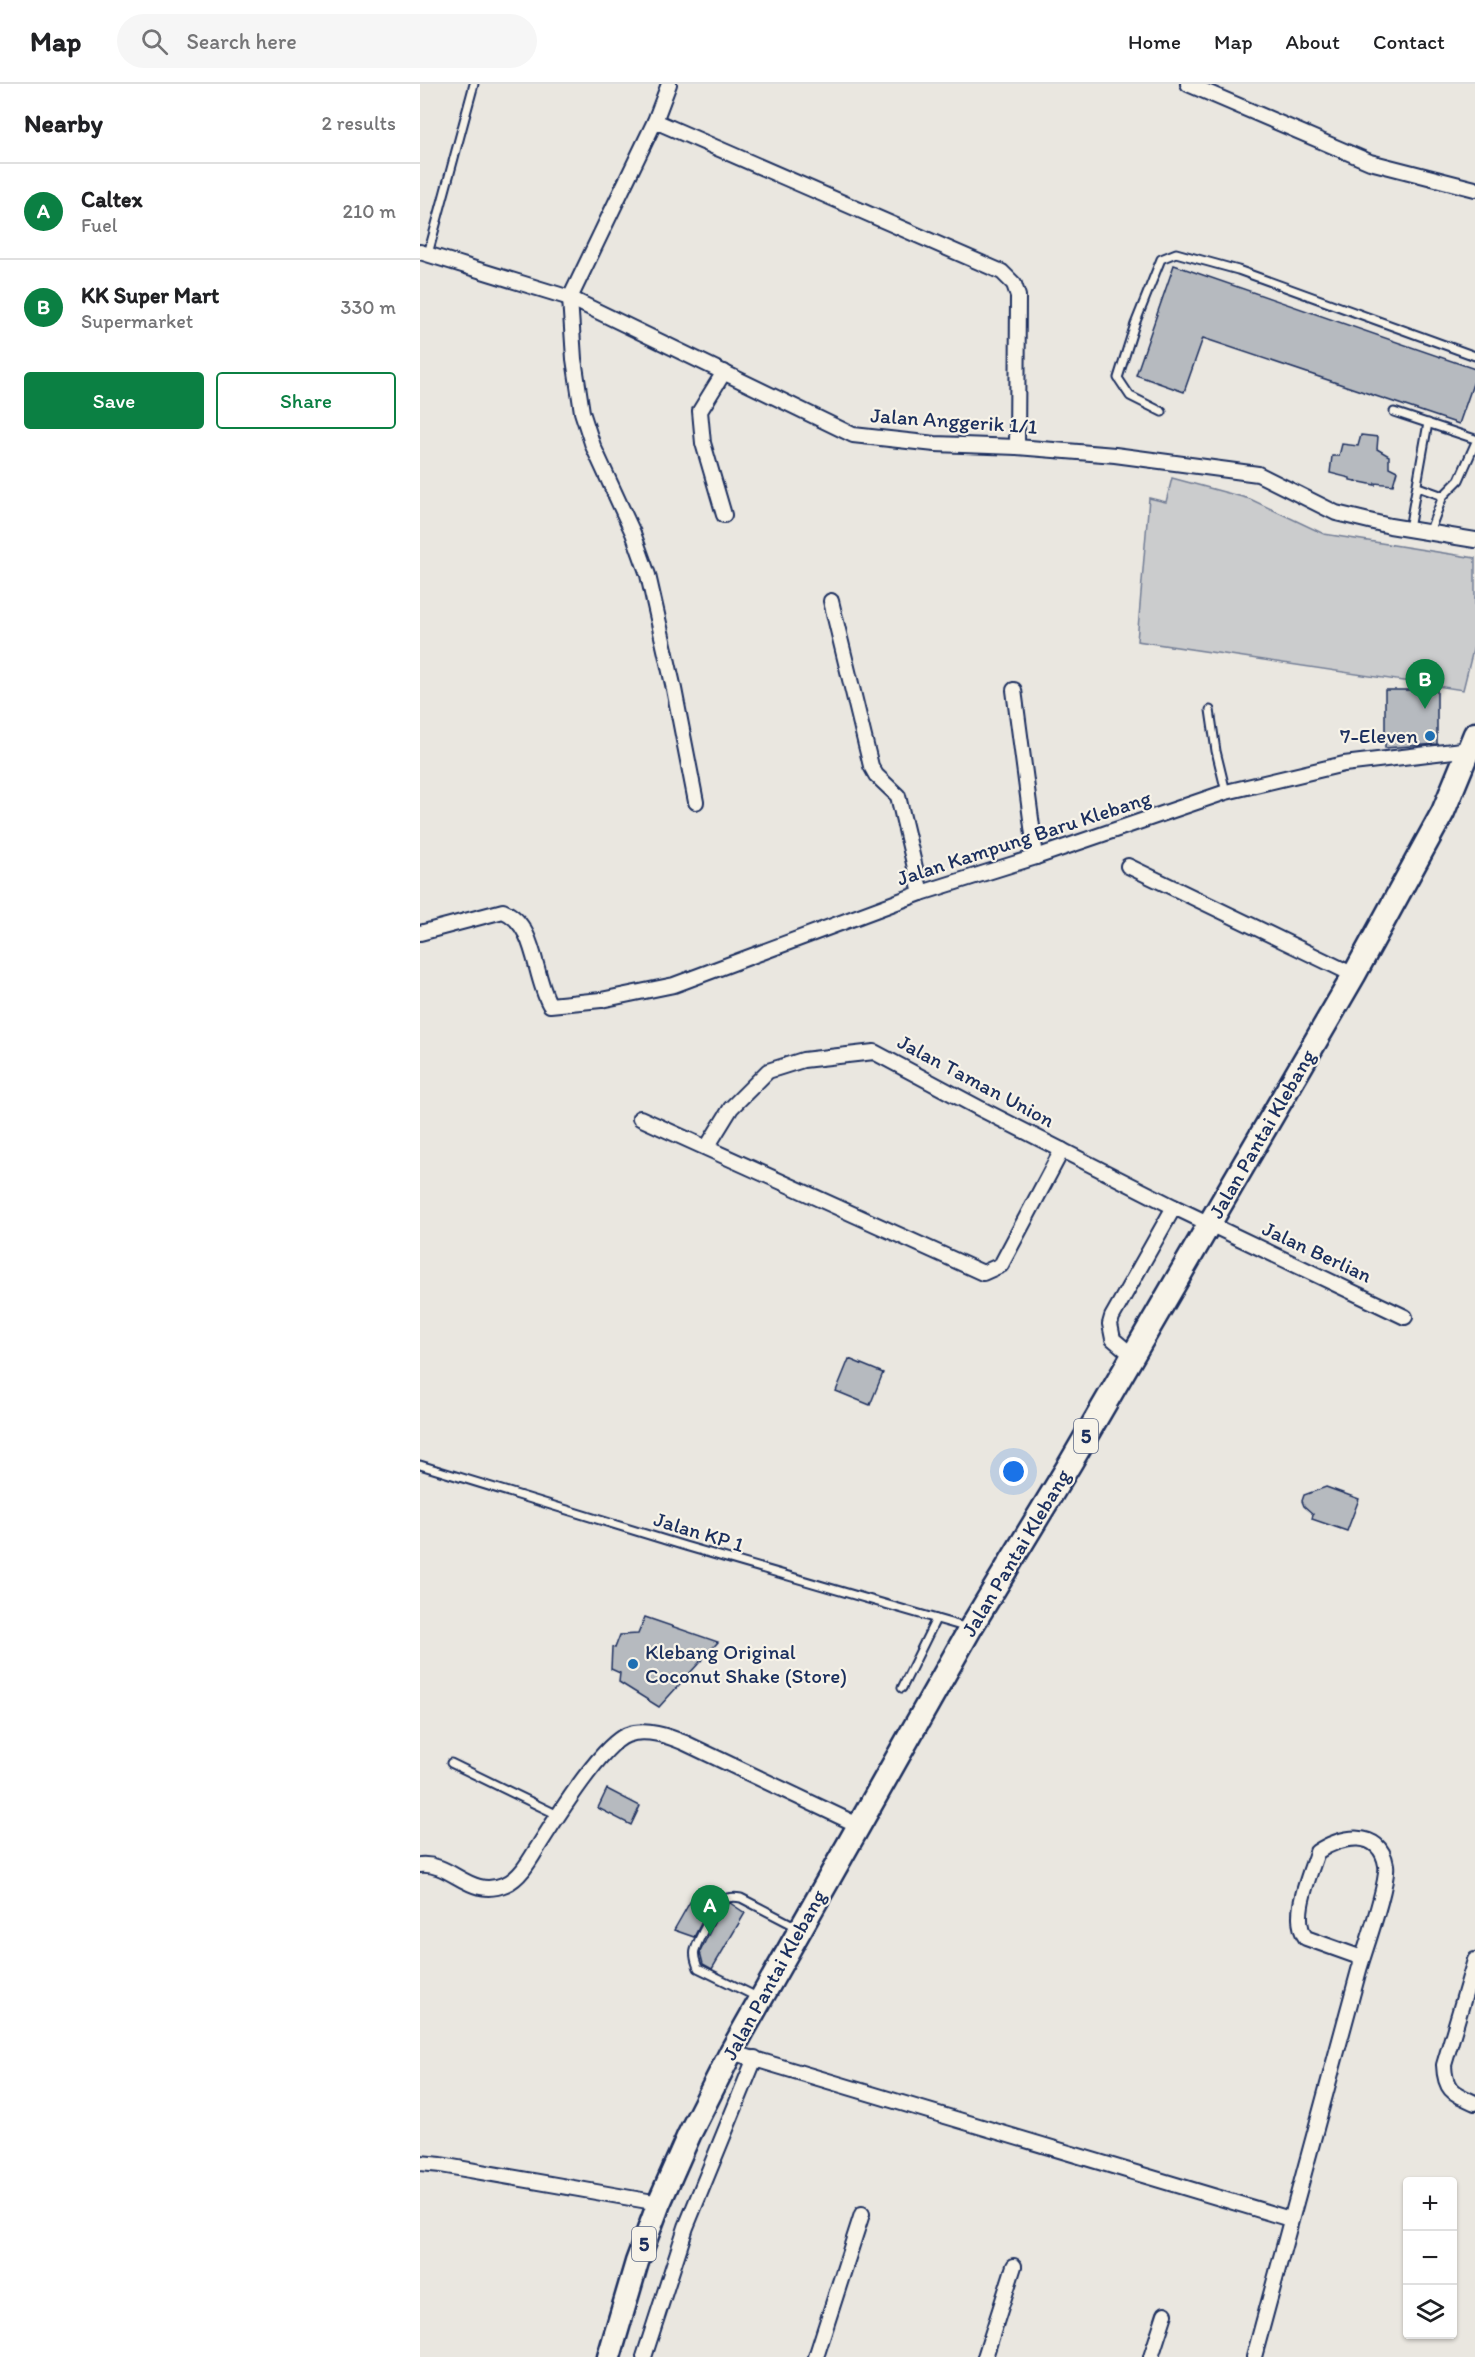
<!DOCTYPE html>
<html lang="en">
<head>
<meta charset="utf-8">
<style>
  :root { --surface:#fff; --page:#f6f6f6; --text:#202124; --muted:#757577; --line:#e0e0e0; --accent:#0b8043 }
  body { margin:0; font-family:Itim,sans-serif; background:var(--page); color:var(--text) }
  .controls { position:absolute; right:18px; bottom:18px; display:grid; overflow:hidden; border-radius:6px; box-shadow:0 2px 4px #0004 }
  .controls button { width:54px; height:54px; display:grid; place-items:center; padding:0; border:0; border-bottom:2px solid var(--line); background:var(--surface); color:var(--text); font:30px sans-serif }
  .you { position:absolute; left:594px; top:1388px; width:21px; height:21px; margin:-15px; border:4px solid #fff; border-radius:50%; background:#1a73e8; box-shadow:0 0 0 9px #1a73e833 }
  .badge { display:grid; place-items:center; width:39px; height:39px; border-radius:50%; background:var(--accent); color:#fff; font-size:20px; font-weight:700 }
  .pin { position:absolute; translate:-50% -50px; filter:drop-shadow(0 2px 3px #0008) }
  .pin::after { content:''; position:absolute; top:32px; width:21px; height:18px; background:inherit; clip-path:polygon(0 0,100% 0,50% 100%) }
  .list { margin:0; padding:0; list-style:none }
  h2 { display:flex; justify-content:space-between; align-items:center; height:78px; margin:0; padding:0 24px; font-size:26px }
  h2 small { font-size:20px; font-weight:400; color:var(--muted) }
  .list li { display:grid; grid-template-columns:39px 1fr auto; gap:18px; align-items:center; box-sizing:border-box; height:96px; padding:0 24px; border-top:2px solid var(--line) }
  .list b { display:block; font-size:22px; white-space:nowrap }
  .list p { margin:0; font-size:20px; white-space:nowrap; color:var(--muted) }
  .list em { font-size:20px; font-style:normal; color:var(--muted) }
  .actions { display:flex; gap:12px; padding:18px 24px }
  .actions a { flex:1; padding:14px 0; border:2px solid var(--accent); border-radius:6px; text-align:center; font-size:21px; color:var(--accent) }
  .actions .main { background:var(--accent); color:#fff }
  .icon { flex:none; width:33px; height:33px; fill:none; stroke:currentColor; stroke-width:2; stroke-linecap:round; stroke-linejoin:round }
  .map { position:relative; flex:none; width:1055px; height:2273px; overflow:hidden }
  header { display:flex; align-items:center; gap:36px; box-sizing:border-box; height:84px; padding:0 30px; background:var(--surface); border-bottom:2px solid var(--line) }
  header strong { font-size:28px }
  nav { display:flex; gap:33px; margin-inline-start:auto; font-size:21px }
  .search { width:420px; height:54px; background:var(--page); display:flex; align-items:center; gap:15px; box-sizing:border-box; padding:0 21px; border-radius:33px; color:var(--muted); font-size:22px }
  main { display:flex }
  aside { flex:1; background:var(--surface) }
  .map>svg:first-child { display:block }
  .green { fill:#cbcccd; stroke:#737e96; stroke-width:1.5 }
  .building { fill:#b6babf; stroke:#1b2f5e; stroke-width:1.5 }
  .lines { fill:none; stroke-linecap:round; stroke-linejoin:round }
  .service-casing { stroke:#1b2f5e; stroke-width:11 }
  .minor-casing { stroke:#1b2f5e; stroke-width:18 }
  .trunk-casing { stroke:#1b2f5e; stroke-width:27 }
  .service { stroke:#f7f3e8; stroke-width:7 }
  .minor { stroke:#f7f3e8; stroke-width:14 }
  .trunk { stroke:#f7f3e8; stroke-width:22 }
  .poi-dot { fill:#1f6fb2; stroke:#f7f3e8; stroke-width:2 }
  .labels { text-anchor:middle; stroke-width:4.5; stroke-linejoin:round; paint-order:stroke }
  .shield { fill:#f7f3e8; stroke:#5d6a87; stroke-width:1.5 }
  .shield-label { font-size:20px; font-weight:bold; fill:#1b2f5e }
  .street-label { font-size:21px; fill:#1b2f5e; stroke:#f7f3e8 }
  .poi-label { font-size:21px; fill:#1b2f5e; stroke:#f7f3e8; text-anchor:end }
</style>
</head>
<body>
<header>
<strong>Map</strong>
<div class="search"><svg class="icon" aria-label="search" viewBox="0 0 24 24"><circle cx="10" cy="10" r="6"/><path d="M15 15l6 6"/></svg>Search here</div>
<nav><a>Home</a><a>Map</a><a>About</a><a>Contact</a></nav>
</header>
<main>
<aside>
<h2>Nearby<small>2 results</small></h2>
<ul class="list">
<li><span class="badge">A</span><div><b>Caltex</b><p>Fuel</p></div><em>210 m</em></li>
<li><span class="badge">B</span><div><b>KK Super Mart</b><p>Supermarket</p></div><em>330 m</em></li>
</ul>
<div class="actions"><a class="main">Save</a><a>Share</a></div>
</aside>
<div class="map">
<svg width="1055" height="2273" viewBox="0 0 1055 2273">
  <rect width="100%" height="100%" fill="#eae7e0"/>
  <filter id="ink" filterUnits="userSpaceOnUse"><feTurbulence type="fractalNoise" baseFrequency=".0167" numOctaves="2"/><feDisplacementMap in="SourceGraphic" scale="12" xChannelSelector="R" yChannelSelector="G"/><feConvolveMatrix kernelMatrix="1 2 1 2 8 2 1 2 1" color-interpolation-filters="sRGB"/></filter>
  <g filter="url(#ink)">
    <path class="green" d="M752 394 830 415 904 450 1055 474V558L1043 606 717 557 729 414 746 418Z"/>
    <g class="building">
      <path d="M754 181 1055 285V294L1039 340 783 254 764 308 716 291Z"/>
      <path d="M941 351 958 353 957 365 969 372V383L977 387 973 401 955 399V401L930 396V394L910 389 912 372H919L922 360 938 362Z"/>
      <path d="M965 606H1017V660L965 664Z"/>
      <path d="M429 1275 463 1289 450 1321 416 1307Z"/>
      <path d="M906 1403 939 1415 927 1447 892 1435 893 1430 884 1422 882 1417 884 1411Z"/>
      <path d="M225 1533 298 1558 239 1623 199 1598 200 1589 191 1585 192 1563 195 1564 200 1551 218 1550Z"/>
      <path d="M187 1705 220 1722 211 1741 178 1724Z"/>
      <path d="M270 1818 287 1828 274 1853 254 1846Z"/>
      <path d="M310 1819 325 1829 292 1885 283 1880 280 1868 296 1835 304 1823Z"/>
    </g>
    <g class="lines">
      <defs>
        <g id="service">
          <path d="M8 170 54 0"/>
          <path d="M742 328 710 312 698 294 715 240 741 175 756 169 818 186 1055 272"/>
          <path d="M974 328 1055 355"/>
          <path d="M998 403 1023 412 1039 396 1055 360"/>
          <path d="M989 445 1008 339"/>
          <path d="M1009 449 1023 412"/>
          <path d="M790 626 796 667 806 708"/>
          <path d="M0 1381 265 1462 548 1544"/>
          <path d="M482 1604 516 1535"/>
          <path d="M31 1679 138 1731"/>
          <path d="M337 1913 278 1884C276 1878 273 1872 275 1866 278 1856 295 1822 303 1816 308 1813 315 1813 321 1814L377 1843"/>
        </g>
        <g id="minor">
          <path d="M249 0 235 37 150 214 154 275 162 328 173 362 213 449 228 491 254 605 276 718"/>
          <path d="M768 0 950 78 1055 105"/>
          <path d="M235 37 582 188 594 200 598 212 597 363"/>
          <path d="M0 168 150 214 433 351 515 360 597 363 695 371 838 390 916 429 970 442 1055 456"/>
          <path d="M304 288 280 327 283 359 304 431"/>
          <path d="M411 517 451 682 456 691 478 712 501 809"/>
          <path d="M594 606 616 773"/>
          <path d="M708 782 934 891"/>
          <path d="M0 849 83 827C117 841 113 892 130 921L181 916 254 901 501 809 616 773 806 708 924 680 1050 665"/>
          <path d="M220 1034 563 1189 581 1181 642 1066"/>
          <path d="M287 1063 311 1024 348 987 383 976 454 968 559 1024 754 1123 985 1233"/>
          <path d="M713 1272 693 1255 690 1240 692 1233 754 1123"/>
          <path d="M0 1781C33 1778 49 1816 86 1800 102 1793 112 1772 121 1758 137 1733 182 1660 207 1651 226 1644 248 1652 265 1659L440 1742"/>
          <path d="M1055 1876 1024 1981C1025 2007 1033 2009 1055 2019"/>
          <path d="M311 1968 870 2135"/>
          <path d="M0 2079 21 2081 239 2119"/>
          <path d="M224 2273 266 2143 335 1974"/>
          <path d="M396 2273 442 2130"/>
          <path d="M565 2273 594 2182"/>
          <path d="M731 2273 745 2230"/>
          <path d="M834 2273C868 2144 903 2015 939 1886 945 1865 969 1799 966 1781 960 1744 920 1752 897 1768 890 1791 870 1833 886 1854L942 1874"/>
        </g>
        <path id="trunk" d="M189 2273 217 2178 239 2119 269 2051 311 1968 550 1545 651 1378 934 891 1023 728 1055 650"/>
      </defs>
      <use href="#service" class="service-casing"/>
      <use href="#minor" class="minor-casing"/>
      <use href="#trunk" class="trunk-casing"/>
      <use href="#service" class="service"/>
      <use href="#minor" class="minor"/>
      <use href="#trunk" class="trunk"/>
    </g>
  </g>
  <g class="poi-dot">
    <circle cx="1010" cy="652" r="6"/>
    <circle cx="213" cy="1580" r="6"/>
  </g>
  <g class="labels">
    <g class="shield">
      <rect x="654" y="1335" width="24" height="34" rx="4.5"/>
      <rect x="212" y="2143" width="24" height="34" rx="4.5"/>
    </g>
    <g class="shield-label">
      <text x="666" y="1359">5</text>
      <text x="224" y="2167">5</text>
    </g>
    <g class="street-label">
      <text transform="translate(534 337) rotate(4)" y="7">Jalan Anggerik 1/1</text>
      <text transform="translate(604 754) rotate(-18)" y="7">Jalan Kampung Baru Klebang</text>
      <text transform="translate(556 997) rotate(28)" y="7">Jalan Taman Union</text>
      <text transform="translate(842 1050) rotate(-60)" y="7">Jalan Pantai Klebang</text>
      <text transform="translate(897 1168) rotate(25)" y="7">Jalan Berlian</text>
      <text transform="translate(279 1448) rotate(17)" y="7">Jalan KP 1</text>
      <text transform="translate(596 1469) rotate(-59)" y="7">Jalan Pantai Klebang</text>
      <text transform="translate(354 1891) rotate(-61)" y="7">Jalan Pantai Klebang</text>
    </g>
    <g class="poi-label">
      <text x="998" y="659">7-Eleven</text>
      <text x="225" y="1575" text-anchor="start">Klebang Original<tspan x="225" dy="24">Coconut Shake (Store)</tspan></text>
    </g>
  </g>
</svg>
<div class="controls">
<button>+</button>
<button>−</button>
<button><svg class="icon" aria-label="layers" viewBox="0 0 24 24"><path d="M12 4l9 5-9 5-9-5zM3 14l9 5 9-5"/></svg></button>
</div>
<div class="you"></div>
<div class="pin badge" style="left:290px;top:1851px">A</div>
<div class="pin badge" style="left:1005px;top:625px">B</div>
</div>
</main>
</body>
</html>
